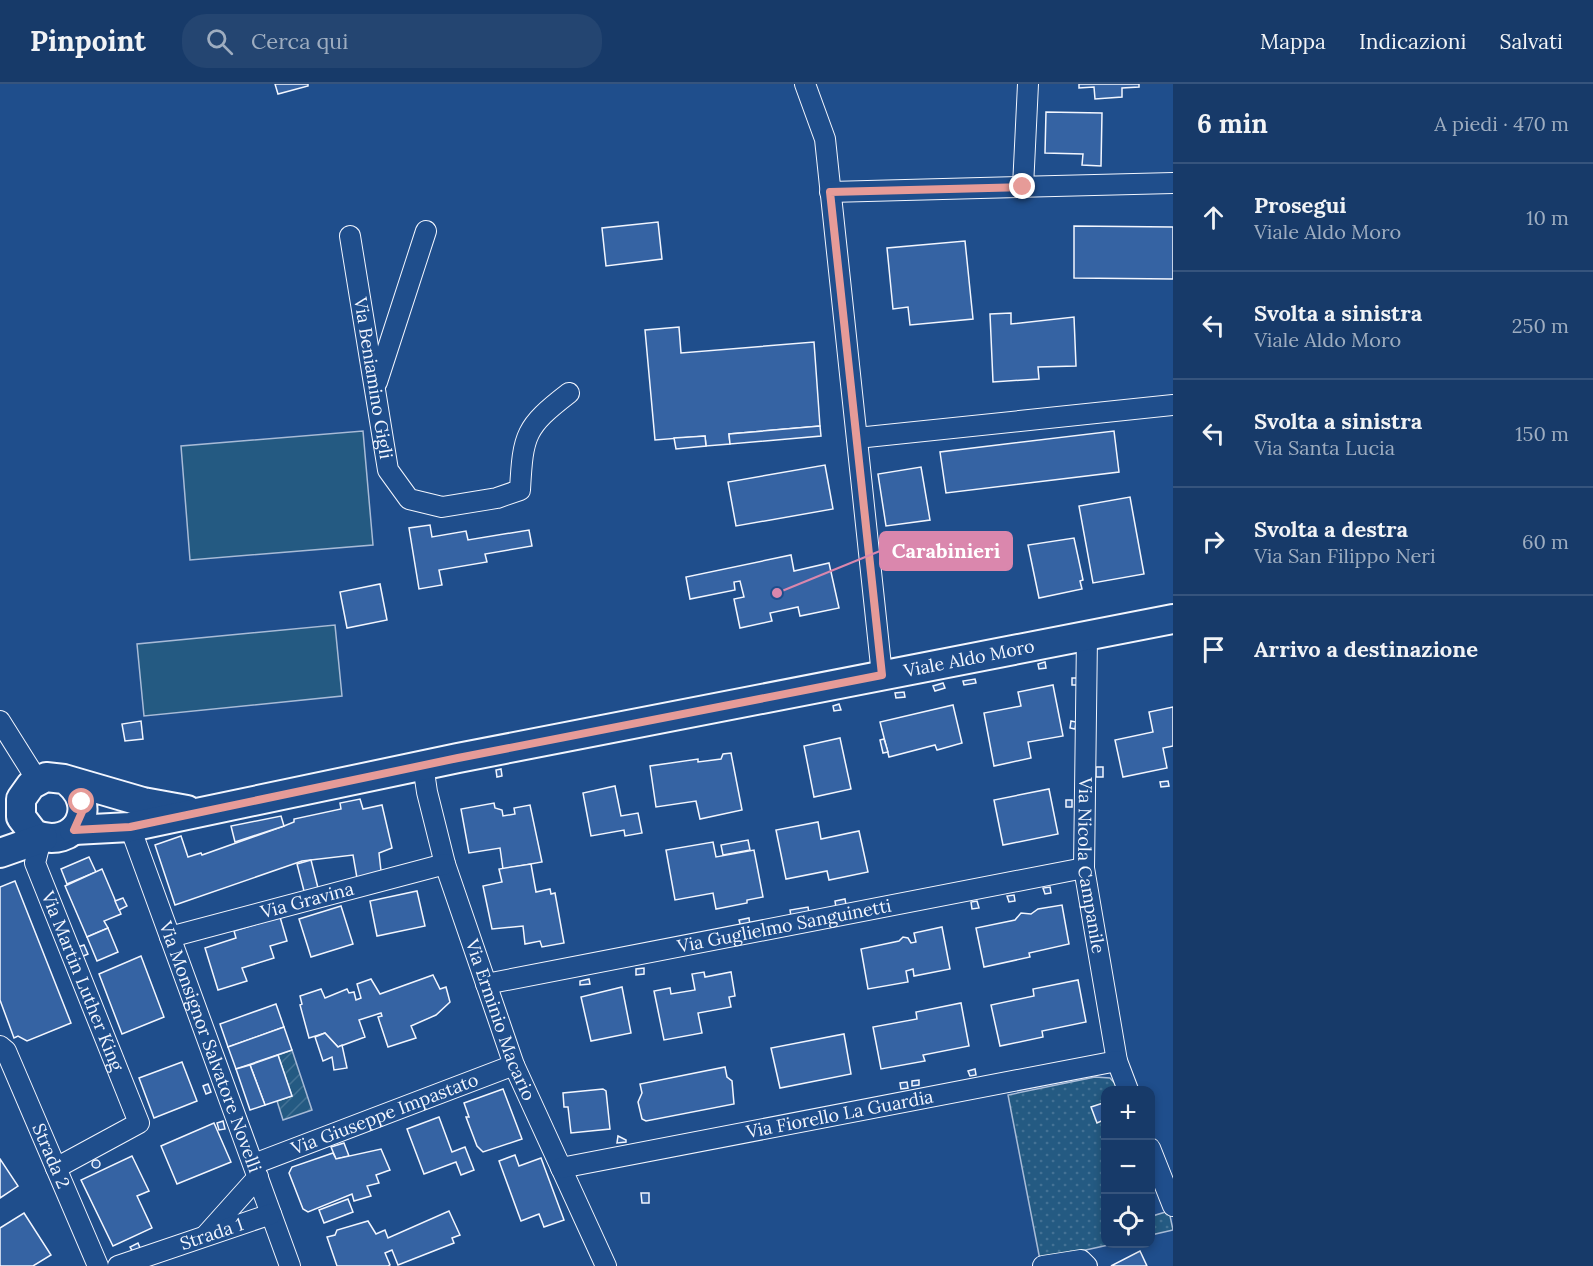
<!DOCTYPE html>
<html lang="it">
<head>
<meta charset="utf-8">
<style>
  :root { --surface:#173a69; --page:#244571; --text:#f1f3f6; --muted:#9eadc0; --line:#36547d }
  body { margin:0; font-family:Lora,serif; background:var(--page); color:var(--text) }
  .controls { position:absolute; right:18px; bottom:18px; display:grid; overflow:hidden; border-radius:12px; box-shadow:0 3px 9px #0003 }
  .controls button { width:54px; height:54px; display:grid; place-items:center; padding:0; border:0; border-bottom:2px solid var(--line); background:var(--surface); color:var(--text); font:30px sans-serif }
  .stop { position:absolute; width:18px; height:18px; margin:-14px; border:4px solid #e69b98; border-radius:50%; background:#fff }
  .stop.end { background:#e69b98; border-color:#fff; box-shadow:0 2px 6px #0008 }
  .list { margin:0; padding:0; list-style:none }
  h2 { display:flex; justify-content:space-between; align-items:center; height:78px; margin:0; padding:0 24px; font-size:26px }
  h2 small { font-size:20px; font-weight:400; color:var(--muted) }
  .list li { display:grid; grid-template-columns:39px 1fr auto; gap:18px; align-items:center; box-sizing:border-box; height:108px; padding:0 24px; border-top:2px solid var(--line) }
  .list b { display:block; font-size:22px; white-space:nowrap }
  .list p { margin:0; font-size:20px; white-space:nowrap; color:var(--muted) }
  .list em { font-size:20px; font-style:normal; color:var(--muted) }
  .icon { flex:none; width:33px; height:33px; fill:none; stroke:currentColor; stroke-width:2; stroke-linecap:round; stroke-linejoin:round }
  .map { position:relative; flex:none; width:1173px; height:1182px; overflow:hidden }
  header { display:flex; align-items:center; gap:36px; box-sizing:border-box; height:84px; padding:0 30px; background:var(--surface); border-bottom:2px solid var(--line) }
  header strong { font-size:28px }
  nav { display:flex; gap:33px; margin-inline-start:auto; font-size:21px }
  .search { width:420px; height:54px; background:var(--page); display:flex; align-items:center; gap:15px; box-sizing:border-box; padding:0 21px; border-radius:24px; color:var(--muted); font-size:22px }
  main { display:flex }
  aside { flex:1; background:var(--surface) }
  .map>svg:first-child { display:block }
  .park { fill:url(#park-dots); stroke:#a8bbd7; stroke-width:1.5 }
  .garden { fill:url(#garden-furrows); stroke:#a8bbd7; stroke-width:1.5 }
  .pitch { fill:#245a82; stroke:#a8bbd7; stroke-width:1.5 }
  .building { fill:#3563a3; stroke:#f2f6ff; stroke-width:1.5 }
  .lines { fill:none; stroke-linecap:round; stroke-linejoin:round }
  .street-casing { stroke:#f2f6ff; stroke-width:22 }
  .secondary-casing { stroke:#f2f6ff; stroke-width:32 }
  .street { stroke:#1f4e8c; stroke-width:20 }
  .secondary { stroke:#1f4e8c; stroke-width:28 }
  .route { stroke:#e69b98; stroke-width:8 }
  .labels { text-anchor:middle; stroke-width:4.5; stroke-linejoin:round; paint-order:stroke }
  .street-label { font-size:18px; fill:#f2f6ff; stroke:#1f4e8c }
  .leader { fill:none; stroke:#da87ad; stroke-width:2 }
  .callout-dot { fill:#da87ad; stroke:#1f4e8c; stroke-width:2 }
  .callout { fill:#da87ad; stroke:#da87ad; stroke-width:2 }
  .callout-label { font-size:20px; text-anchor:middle; font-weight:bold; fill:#fff }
</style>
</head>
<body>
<header>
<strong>Pinpoint</strong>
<div class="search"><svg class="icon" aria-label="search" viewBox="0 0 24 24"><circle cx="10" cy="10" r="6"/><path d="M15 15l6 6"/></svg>Cerca qui</div>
<nav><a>Mappa</a><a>Indicazioni</a><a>Salvati</a></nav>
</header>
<main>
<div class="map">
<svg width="1173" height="1182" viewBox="0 0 1173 1182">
  <defs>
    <pattern id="park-dots" width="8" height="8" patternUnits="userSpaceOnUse" patternTransform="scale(1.5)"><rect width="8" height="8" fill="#245a82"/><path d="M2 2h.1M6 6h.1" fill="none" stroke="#447295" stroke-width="1.8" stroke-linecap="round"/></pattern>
    <pattern id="garden-furrows" width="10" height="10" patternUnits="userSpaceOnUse" patternTransform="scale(1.5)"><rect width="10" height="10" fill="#245a82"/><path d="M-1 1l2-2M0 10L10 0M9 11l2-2" fill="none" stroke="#447295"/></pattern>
  </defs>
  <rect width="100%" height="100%" fill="#1f4e8c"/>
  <g class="park">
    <path d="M1095 993 1110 994 1121 1006H1106V1160H1113L1040 1176 1008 1011Z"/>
    <path d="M1169 1127 1173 1146 1151 1151 1150 1129 1152 1132Z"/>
  </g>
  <path class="garden" d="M292 966 312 1026 283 1036 277 1017 292 1012 278 971Z"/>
  <g class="pitch">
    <path d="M363 347 373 461 190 476 181 362Z"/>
    <path d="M335 541 342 612 144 632 137 560Z"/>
  </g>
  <g class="building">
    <path d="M275 0H308V2L278 10Z"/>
    <path d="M1079 0H1139V3L1122 4V13L1095 15 1094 3 1079 4Z"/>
    <path d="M1046 28 1102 29 1101 82 1082 81 1083 70 1045 69Z"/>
    <path d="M658 138 662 175 606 182 602 144Z"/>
    <path d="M1074 142 1173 143V195L1074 194Z"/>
    <path d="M965 157 973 235 910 241 908 223 893 225 887 164Z"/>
    <path d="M1011 229V240L1074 233 1076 282 1038 283 1039 295 993 298 990 230Z"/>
    <path d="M679 243 681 269 814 258 820 342 729 350 730 360 706 362 705 352 655 356 645 246Z"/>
    <path d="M820 342 821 352 730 360 729 350Z"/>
    <path d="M1114 347 1119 388 946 409 940 368Z"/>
    <path d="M705 352 706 362 676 365 674 354Z"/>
    <path d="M825 381 833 425 736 442 728 398Z"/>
    <path d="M921 383 930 436 886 442 878 390Z"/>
    <path d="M1130 413 1144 490 1093 499 1079 422Z"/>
    <path d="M430 441 432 453 466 447 468 456 529 446 532 462 485 470 487 478 439 486 442 501 419 505 409 444Z"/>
    <path d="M1074 454 1083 496 1080 497 1082 505 1039 514 1028 461Z"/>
    <path d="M791 471 794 487 829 479 839 524 800 532 798 523 770 529 772 537 740 544 734 515 744 513 740 497 734 498 735 506 690 515 686 493Z"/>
    <path d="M380 500 387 536 347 544 340 508Z"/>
    <path d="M1045 578 1046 584 1039 585 1038 580Z"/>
    <rect x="1072" y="594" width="6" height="7"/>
    <path d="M975 595 976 599 964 601 963 597Z"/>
    <path d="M943 599 945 604 935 607 933 602Z"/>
    <path d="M1053 601 1063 652 1028 658 1031 674 994 682 984 629 1021 622 1018 608Z"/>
    <path d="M904 608 905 613 896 614 895 609Z"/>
    <path d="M839 620 841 626 834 627 833 622Z"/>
    <path d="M953 621 962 659 937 666 935 661 889 673 880 638Z"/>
    <path d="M1173 623V662L1163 664 1167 684 1123 693 1115 656 1153 648 1149 628Z"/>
    <path d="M141 637 143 655 125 657 122 640Z"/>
    <path d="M1071 637 1076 638 1075 645 1070 644Z"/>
    <path d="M840 654 851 705 814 713 804 662Z"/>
    <path d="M884 655 888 668 883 669 880 656Z"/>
    <path d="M731 669 742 726 700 735 696 717 656 723 650 682 698 675V678L721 675 723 670Z"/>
    <rect x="1096" y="683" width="7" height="10"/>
    <path d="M501 685 502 692 497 693 496 686Z"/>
    <path d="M1168 697 1169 702 1161 703 1160 698Z"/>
    <path d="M615 702 621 732 638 729 642 749 625 752 624 746 591 752 583 709Z"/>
    <path d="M1049 705 1058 750 1003 761 994 716Z"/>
    <path d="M360 715 363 725 382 721 392 764 379 769 381 787 357 794 353 771 302 777 175 821 155 761 181 752 188 773 201 769 202 771 284 742 294 738V735L341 725 340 719Z"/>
    <rect x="1066" y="716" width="6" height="7"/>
    <path d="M494 719 495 724 502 726 503 732 515 730 514 724 530 721 542 778 503 785 500 764 469 769 461 725Z"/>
    <path d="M281 732 284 742 235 758 231 742Z"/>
    <path d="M818 738 821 755 859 747 868 788 829 796 827 787 786 795 776 746Z"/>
    <path d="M748 756 750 766 723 771 721 761Z"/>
    <path d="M713 758 716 773 754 766 763 813 747 816V819L716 825 713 809 675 816 666 766Z"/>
    <path d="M89 773 96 788 67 800 61 785Z"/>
    <path d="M311 776 318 804 304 807 297 780Z"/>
    <path d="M531 780 536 808 550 805 551 810 555 809 564 859 542 863 540 857 525 860 523 842 492 845 483 802 502 798 499 785Z"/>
    <path d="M102 785 121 830 104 837 108 844 87 853 65 802Z"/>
    <path d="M15 797 71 939 27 957 18 952 14 954 0 916V803Z"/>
    <path d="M1050 803 1051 809 1045 810 1043 804Z"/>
    <path d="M417 807 425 842 377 852 370 817Z"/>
    <path d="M1014 811 1015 817 1009 818 1007 812Z"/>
    <path d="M123 814 127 822 119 826 115 817Z"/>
    <path d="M845 815 846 821 836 823 835 817Z"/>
    <path d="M977 817 979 824 972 825 971 818Z"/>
    <path d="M1062 821 1069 860 1029 869 1030 873 984 883 976 844 1015 836 1021 829 1031 830 1038 825Z"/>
    <path d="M341 822 353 860 311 873 299 835Z"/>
    <path d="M808 823 809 829 791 832 790 826Z"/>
    <path d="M280 833 287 857 270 862 274 874 242 884 247 897 218 906 205 864 236 854 234 847Z"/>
    <path d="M749 834 750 841 741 843 739 836Z"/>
    <path d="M942 843 950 885 914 892 913 885 906 887 908 898 868 905 861 865 899 857 903 853 908 854 911 859 916 858 914 849Z"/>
    <path d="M108 844 118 868 97 877 87 853Z"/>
    <path d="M84 861 88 870 81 873 78 863Z"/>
    <path d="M141 872 164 933 122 950 99 890Z"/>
    <path d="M644 884V890L636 891V885Z"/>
    <path d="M704 888 705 893 731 888 735 912 729 913 731 923 698 929 702 949 664 956 654 907 670 904 671 910 695 906 692 890Z"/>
    <path d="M433 891 440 905 446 903 450 918 436 931 411 942 416 954 388 963 378 933 382 932 381 929 359 936 365 953 338 963 325 949 309 954 300 921 302 920 300 912 321 905 325 914 347 905 349 909 354 908 356 916 361 914 357 900 371 895 380 910Z"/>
    <path d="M589 895 590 900 580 901V897Z"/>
    <path d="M1078 896 1086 938 1042 947 1043 953 1000 962 991 921 1034 912 1033 905Z"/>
    <path d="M622 903 631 949 591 957 581 913Z"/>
    <path d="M961 919 969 962 923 971 925 977 881 985 873 943 917 935 916 928Z"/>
    <path d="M276 920 284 943 228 963 220 940Z"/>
    <path d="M284 943 292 966 236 985 228 963Z"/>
    <path d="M325 949 338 963 342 961 347 984 334 986 332 973 323 977 315 953Z"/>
    <path d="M844 950 851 990 780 1004 771 964Z"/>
    <path d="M278 971 292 1012 265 1021 250 981Z"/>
    <path d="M182 978 197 1017 154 1034 139 994Z"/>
    <path d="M250 981 265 1021 250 1026 236 985Z"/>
    <path d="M725 983 727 993 732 997 734 1020 646 1037 642 1035 638 1018 642 1009 640 1000Z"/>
    <path d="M975 985 976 991 970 992 968 987Z"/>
    <path d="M919 996V1001L912 1002V997Z"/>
    <path d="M907 998 908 1004 901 1005 900 999Z"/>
    <path d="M208 1000 211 1008 206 1010 203 1002Z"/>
    <path d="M503 1005 522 1055 483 1068 477 1062 466 1033H469L464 1019Z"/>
    <path d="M603 1005 606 1007 610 1045 571 1049 568 1023H564L563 1009Z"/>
    <path d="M1106 1018V1035L1097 1039 1091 1023Z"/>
    <path d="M439 1033 452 1068 465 1063 474 1086 461 1091 456 1078 424 1090 407 1045Z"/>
    <path d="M223 1037 225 1045 219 1046 217 1039Z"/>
    <path d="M214 1039 231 1078 177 1100 161 1062Z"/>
    <path d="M618 1052 626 1056V1058L617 1059Z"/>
    <path d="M344 1059 349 1072 336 1075 331 1063Z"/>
    <path d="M381 1065 390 1086 376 1091 379 1099 367 1102 371 1112 354 1117 352 1110 308 1128 303 1125 289 1089 292 1083 333 1069 336 1075Z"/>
    <path d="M515 1071 519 1082 541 1074 564 1136 544 1143 539 1130 521 1137 499 1077Z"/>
    <path d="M132 1072 149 1107 137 1112 152 1144 113 1162 81 1096Z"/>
    <path d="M0 1075 18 1102 0 1114Z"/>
    <circle cx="96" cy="1080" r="4"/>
    <path d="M641 1109H649V1119H642Z"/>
    <path d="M348 1115 353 1128 324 1139 319 1126Z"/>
    <path d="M449 1127 460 1151 452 1154 454 1159 398 1181 392 1166 385 1169 390 1181 388 1182H337L327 1153 335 1151 337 1146 368 1137 376 1150 385 1146 388 1154Z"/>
    <path d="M24 1129 51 1171 33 1182H0V1144Z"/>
    <path d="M138 1159 140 1164 133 1168 130 1163Z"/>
    <path d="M1140 1167 1147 1182H1111Z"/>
  </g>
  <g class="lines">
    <defs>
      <g id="street">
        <path d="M805 0 825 55 882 591"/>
        <path d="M1023 103 1028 0"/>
        <path d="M830 108 1173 99"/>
        <path id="s1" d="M350 152 388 386 409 415 442 423 497 414 520 406C523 350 525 343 569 309"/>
        <path d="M377 298 426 147"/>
        <path d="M857 354 1173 321"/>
        <path id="s2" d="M1087 552 1084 784 1117 977 1128 1006"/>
        <path d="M0 637 37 696"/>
        <path id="s3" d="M423 681 427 708 445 780 514 981 606 1182"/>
        <path id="s4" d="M130 743 290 1182"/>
        <path id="s5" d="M41 755 35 779 139 1039 56 1084"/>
        <path id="s6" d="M170 853 445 780"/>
        <path id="s7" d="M486 900 1084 784"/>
        <path id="s8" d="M0 962 6 967 98 1182"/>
        <path d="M1150 1064 1173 1122"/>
        <path id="s9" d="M254 1080 514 981"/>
        <path id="s10" d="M561 1084 1117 977"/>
        <path d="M206 1151 258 1093"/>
        <path id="s11" d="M118 1182 271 1130"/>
        <path d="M1043 1182 1081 1176 1087 1182"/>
      </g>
      <g id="secondary">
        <path d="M64 695C102 720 76 768 34 750L21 733V715L31 701 46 693 64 695 143 718 187 726"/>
        <path id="s12" d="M74 746 130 743 458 674 1173 535"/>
        <path d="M0 769 43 754"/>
      </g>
    </defs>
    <use href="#street" class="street-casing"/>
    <use href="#secondary" class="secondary-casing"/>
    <use href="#street" class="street"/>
    <use href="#secondary" class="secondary"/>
  </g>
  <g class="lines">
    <path class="route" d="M82 718V728L74 746 130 743 458 674 882 591 830 108 1023 103"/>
  </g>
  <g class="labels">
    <g class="street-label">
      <text dy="6" stroke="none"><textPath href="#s1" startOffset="144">Via Beniamino Gigli</textPath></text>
      <text dy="6" stroke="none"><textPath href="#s12" startOffset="912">Viale Aldo Moro</textPath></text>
      <text dy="6" stroke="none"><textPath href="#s2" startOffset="230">Via Nicola Campanile</textPath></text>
      <text dy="6" stroke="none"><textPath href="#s6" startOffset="142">Via Gravina</textPath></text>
      <text dy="6" stroke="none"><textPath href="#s7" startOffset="304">Via Guglielmo Sanguinetti</textPath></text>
      <text dy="6" stroke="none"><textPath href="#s5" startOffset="152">Via Martin Luther King</textPath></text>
      <text dy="6" stroke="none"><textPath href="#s3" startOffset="267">Via Erminio Macario</textPath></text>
      <text dy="6" stroke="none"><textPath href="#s4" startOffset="234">Via Monsignor Salvatore Novelli</textPath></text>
      <text dy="6" stroke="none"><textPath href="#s9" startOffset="140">Via Giuseppe Impastato</textPath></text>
      <text dy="6" stroke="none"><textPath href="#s10" startOffset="284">Via Fiorello La Guardia</textPath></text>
      <text dy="6" stroke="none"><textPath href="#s8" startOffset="122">Strada 2</textPath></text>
      <text dy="6" stroke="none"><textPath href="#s11" startOffset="99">Strada 1</textPath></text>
    </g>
  </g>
  <path class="leader" d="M777 509L880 467"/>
  <circle class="callout-dot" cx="777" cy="509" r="6"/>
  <rect class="callout" x="880" y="448" width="132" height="38" rx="6"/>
  <g class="callout-label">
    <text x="946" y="474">Carabinieri</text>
  </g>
</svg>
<div class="controls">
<button>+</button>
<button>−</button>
<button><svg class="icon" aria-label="locate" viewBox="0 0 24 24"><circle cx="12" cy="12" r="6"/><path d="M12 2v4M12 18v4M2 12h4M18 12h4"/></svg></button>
</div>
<div class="stop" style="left:82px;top:718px"></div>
<div class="stop end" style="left:1023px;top:103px"></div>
</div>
<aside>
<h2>6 min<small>A piedi · 470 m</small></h2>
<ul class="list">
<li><svg class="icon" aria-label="ahead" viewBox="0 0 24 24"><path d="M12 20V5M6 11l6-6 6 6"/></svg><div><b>Prosegui</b><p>Viale Aldo Moro</p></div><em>10 m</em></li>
<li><svg class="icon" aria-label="left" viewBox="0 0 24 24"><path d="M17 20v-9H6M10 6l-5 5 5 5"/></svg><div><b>Svolta a sinistra</b><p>Viale Aldo Moro</p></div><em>250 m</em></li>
<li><svg class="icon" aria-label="left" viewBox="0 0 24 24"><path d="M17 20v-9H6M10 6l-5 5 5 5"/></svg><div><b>Svolta a sinistra</b><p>Via Santa Lucia</p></div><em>150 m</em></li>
<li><svg class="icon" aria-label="right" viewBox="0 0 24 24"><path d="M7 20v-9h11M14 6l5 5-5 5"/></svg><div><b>Svolta a destra</b><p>Via San Filippo Neri</p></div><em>60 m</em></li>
<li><svg class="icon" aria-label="arrive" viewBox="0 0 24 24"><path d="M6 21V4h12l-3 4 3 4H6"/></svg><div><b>Arrivo a destinazione</b></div></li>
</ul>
</aside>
</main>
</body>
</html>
